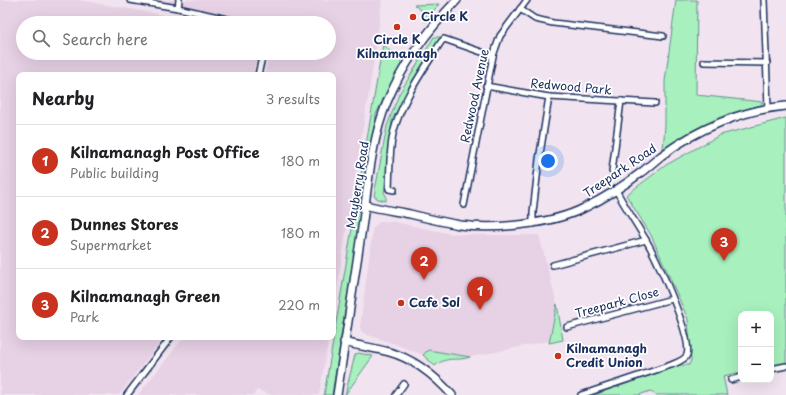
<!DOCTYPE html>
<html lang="en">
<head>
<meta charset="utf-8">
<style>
  :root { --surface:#fff; --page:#f6f6f6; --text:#202124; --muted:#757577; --line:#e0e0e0; --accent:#c8321e }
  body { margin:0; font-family:"Playpen Sans",sans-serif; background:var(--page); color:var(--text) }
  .controls { position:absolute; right:12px; bottom:12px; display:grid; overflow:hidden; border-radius:8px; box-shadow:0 4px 16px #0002 }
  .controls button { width:36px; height:36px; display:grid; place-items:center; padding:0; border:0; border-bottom:1px solid var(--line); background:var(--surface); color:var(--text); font:20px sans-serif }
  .you { position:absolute; left:548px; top:161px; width:14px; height:14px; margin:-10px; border:3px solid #fff; border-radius:50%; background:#1a73e8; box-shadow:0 0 0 6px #1a73e833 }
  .badge { display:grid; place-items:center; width:26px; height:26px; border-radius:50%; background:var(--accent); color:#fff; font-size:13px; font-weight:700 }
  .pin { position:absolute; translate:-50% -33px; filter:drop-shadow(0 1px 2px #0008) }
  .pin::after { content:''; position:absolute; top:21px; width:14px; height:12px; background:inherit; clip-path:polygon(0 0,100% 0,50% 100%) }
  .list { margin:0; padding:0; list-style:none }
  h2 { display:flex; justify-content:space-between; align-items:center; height:52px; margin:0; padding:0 16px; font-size:17px }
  h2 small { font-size:13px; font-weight:400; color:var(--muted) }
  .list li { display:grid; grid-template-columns:26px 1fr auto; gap:12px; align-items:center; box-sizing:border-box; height:72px; padding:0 16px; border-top:1px solid var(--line) }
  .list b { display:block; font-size:15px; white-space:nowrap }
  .list p { margin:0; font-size:13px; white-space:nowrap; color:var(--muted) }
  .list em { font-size:13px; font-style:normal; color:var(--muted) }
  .icon { flex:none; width:22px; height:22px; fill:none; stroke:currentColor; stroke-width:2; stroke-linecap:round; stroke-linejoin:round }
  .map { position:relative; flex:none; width:786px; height:395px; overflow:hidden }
  .search { position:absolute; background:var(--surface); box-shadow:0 4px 16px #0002; left:16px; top:16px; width:320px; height:44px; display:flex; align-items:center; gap:10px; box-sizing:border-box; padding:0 14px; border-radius:22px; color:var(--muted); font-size:15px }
  .panel { position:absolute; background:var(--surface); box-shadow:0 4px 16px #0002; left:16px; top:72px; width:320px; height:268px; border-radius:8px }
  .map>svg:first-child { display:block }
  .built { fill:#e7d1e5 }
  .green { fill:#a8f0bd; stroke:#62908e }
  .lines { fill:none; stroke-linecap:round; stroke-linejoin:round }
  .minor-casing { stroke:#1b2f5e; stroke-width:8 }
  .tertiary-casing { stroke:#1b2f5e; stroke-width:10 }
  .minor { stroke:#fff; stroke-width:5 }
  .tertiary { stroke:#fff; stroke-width:7 }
  .poi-dot { fill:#c8321e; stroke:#fff; stroke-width:1.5 }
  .labels { text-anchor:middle; stroke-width:3.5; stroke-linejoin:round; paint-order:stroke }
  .poi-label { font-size:12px; font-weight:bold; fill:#1b2f5e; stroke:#fff; text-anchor:start }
  .street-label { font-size:12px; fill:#1b2f5e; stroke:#fff }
</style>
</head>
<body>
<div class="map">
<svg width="786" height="395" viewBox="0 0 786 395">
  <rect width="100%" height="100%" fill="#f1e4f0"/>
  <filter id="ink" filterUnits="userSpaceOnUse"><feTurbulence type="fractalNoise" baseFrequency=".025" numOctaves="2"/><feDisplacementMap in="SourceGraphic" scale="8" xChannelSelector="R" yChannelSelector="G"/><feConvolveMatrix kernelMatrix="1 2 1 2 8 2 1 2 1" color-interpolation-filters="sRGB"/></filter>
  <g filter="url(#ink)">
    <g class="built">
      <path d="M0 0H79L209 23H23V53H257L253 75H19V337H164L119 395H0Z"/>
      <path d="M152 0H382L376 48 333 313V75H265L269 53H329V23H268L267 21H258Z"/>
      <path d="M381 221 395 222 447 233 473 235H539L557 304 549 341 470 357 428 350 423 355 395 344 368 335 362 332 360 327 373 228Z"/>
      <path d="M184 337H329L319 395H272L257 390 254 395H138Z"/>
    </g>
    <g class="green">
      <path d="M676 0H697L696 95 763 102 761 105 728 114 694 130 663 150 665 125V81Z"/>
      <path d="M439 4 425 22V13L414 5Z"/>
      <path d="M434 37H441L408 90 392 120 384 193 386 195V201L378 199 374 196 387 126 399 94Z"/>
      <path d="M383 44 402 63 376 114 332 395H324Z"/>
      <path d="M786 118V364L771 367V314H741V372L723 376 727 395H656L650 391 639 395H593L681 365H689L691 360 688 319 651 235 626 195 666 165 720 135Z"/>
      <path d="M557 304 563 340 549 343Z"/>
      <path d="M428 350 470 357C457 362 448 355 435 366L423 355Z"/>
      <path d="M358 353 373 356 345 395 355 355Z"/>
    </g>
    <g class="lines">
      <defs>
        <g id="minor">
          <path d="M130 0 178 8 245 23"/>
          <path d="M764 0 768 108"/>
          <path d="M178 8 179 0"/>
          <path d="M520 9 535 19 553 23 663 36"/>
          <path d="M704 62 767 63"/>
          <path d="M258 75 263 53"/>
          <path d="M486 86 549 97 655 103"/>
          <path d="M612 171 621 101"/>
          <path d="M394 190 389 189C390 171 389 152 393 134 401 101 423 71 441 42L444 39 493 56"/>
          <path d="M464 205 493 56 500 36 527 0"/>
          <path d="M533 224V212L539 160 549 97"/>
          <path d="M553 265 646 240"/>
          <path d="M567 327 672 299"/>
          <path d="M771 369 786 366"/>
          <path d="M731 380 741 377"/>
          <path d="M127 395 171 337"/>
          <path d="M396 395 404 384"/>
          <path d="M581 395 671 365C676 363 685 360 687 355 693 338 656 257 646 240 636 223 625 207 616 190"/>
        </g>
        <g id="tertiary">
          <path d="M365 205C380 209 395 211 410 214 426 218 443 222 460 225 494 230 553 224 584 208 605 198 625 185 643 171 649 166 655 161 661 156 697 129 742 110 786 106"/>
          <path d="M344 342C359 346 375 348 389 352 415 359 435 376 452 395"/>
          <path d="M337 395C346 337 354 279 363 221 368 183 372 138 387 102 403 63 428 30 457 0"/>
        </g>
      </defs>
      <use href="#minor" class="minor-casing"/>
      <use href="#tertiary" class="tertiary-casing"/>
      <use href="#minor" class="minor"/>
      <use href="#tertiary" class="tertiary"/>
    </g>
  </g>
  <g class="poi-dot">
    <circle cx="413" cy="17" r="4"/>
    <circle cx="397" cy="27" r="4"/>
    <circle cx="401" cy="303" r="4"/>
    <circle cx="558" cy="356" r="4"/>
  </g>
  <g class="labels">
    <g class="poi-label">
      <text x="421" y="21">Circle K</text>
      <text x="397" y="44" text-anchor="middle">Circle K<tspan x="397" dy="14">Kilnamanagh</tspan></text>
      <text x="409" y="307">Cafe Sol</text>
      <text x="566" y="353">Kilnamanagh<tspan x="566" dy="14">Credit Union</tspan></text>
    </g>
    <g class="street-label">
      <text transform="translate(571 87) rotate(5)" y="4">Redwood Park</text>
      <text transform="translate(475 96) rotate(-78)" y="4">Redwood Avenue</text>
      <text transform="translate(620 171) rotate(-34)" y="4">Treepark Road</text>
      <text transform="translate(358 185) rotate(-81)" y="4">Mayberry Road</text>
      <text transform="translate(617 303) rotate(-15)" y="4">Treepark Close</text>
    </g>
  </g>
</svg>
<div class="controls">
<button>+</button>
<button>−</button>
</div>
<div class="you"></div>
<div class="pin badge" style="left:480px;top:310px">1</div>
<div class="pin badge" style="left:424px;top:280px">2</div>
<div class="pin badge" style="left:724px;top:261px">3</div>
<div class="search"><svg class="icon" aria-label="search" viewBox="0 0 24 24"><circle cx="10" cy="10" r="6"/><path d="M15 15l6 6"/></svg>Search here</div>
<section class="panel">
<h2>Nearby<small>3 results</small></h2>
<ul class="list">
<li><span class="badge">1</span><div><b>Kilnamanagh Post Office</b><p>Public building</p></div><em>180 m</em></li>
<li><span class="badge">2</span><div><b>Dunnes Stores</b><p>Supermarket</p></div><em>180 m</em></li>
<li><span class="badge">3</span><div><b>Kilnamanagh Green</b><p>Park</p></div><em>220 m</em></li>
</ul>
</section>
</div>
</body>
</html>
